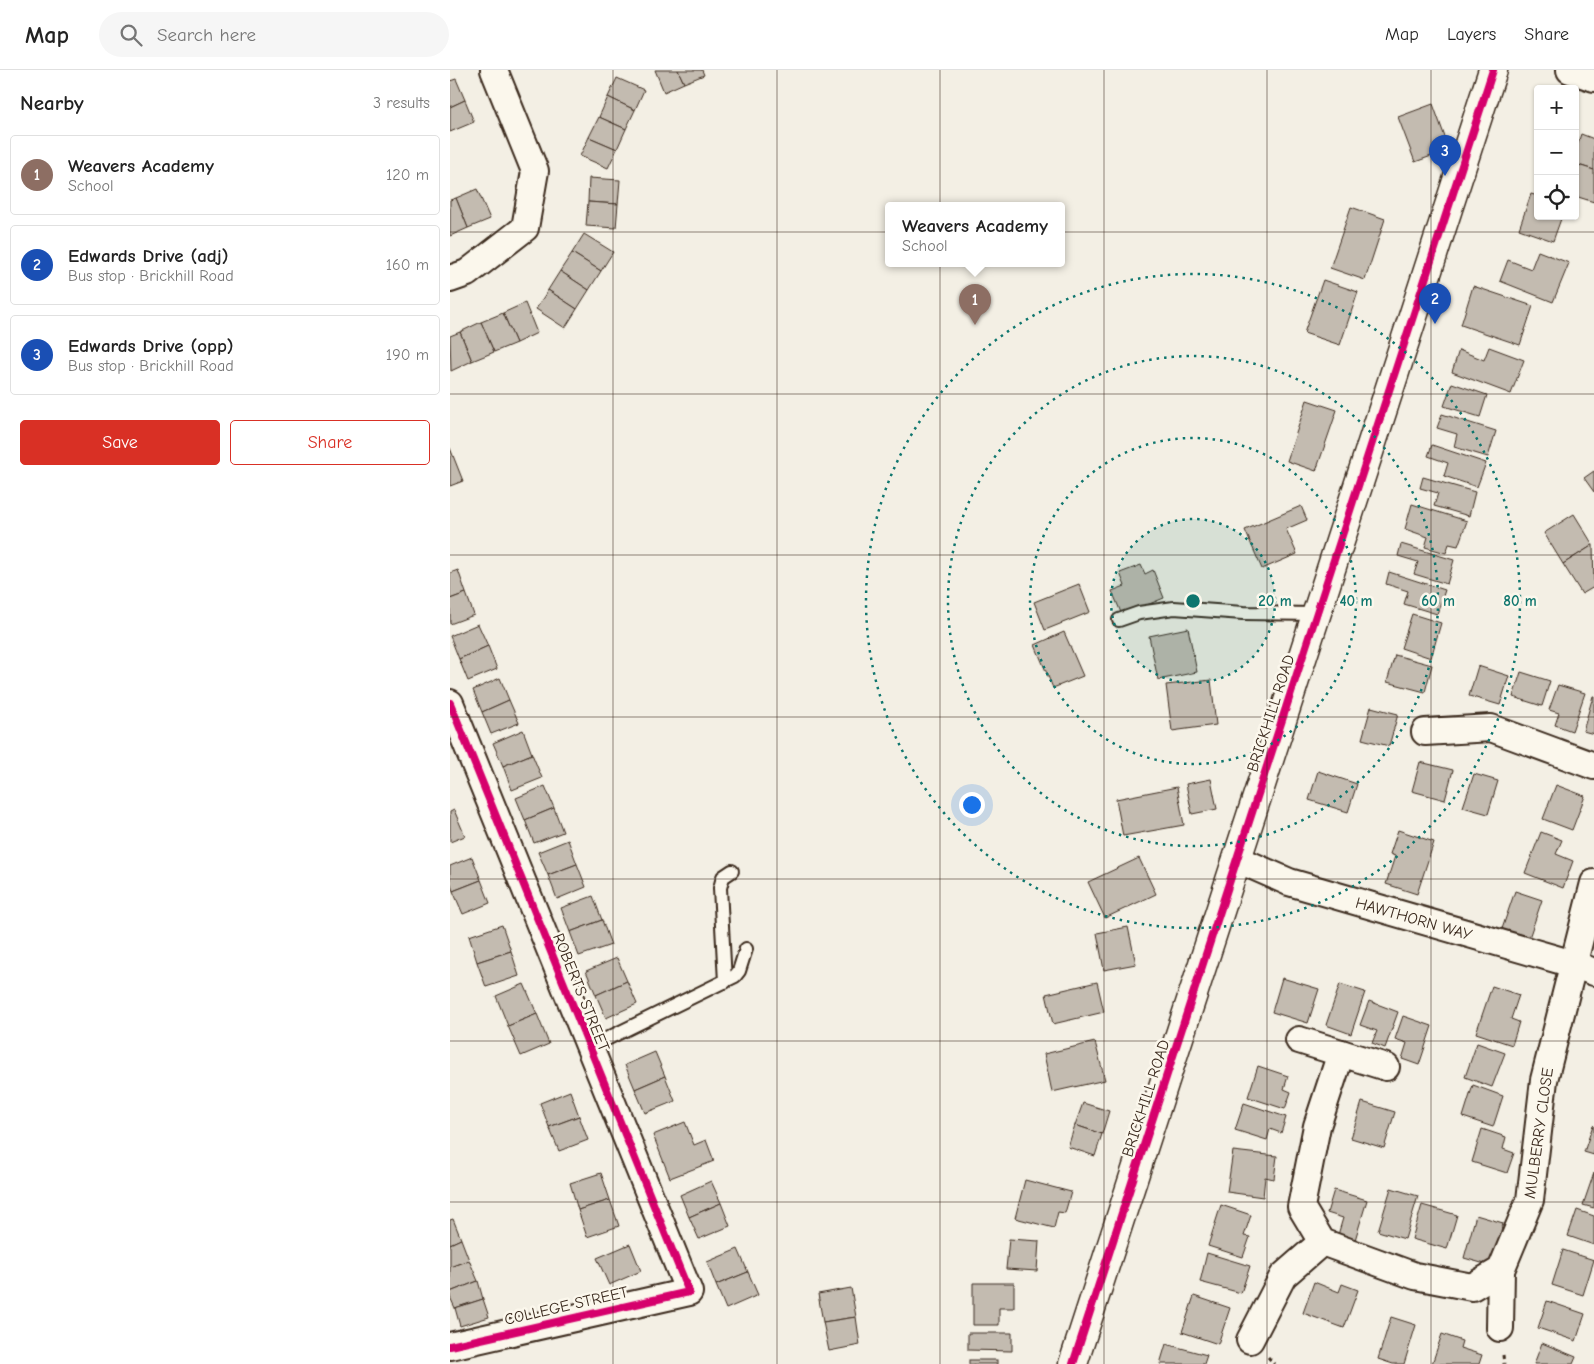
<!DOCTYPE html>
<html lang="en">
<head>
<meta charset="utf-8">
<style>
  :root { --surface:#fff; --page:#f6f6f6; --text:#222; --muted:#767676; --line:#e0e0e0; --accent:#d93025 }
  body { margin:0; font-family:"Comic Neue",sans-serif; background:var(--page); color:var(--text) }
  .controls { position:absolute; right:15px; top:15px; display:grid; overflow:hidden; border-radius:5px; box-shadow:0 1px 4px #0004 }
  .controls button { width:45px; height:45px; display:grid; place-items:center; padding:0; border:0; border-bottom:1px solid var(--line); background:var(--surface); color:var(--text); font:25px sans-serif }
  .you { position:absolute; left:521px; top:734px; width:18px; height:18px; margin:-12px; border:4px solid #fff; border-radius:50%; background:#1a73e8; box-shadow:0 0 0 8px #1a73e833 }
  .badge { display:grid; place-items:center; width:32px; height:32px; border-radius:50%; background:var(--accent); color:#fff; font-size:16px; font-weight:700 }
  .pin { position:absolute; translate:-50% -41px; filter:drop-shadow(0 1px 2px #0008) }
  .pin::after { content:''; position:absolute; top:26px; width:18px; height:15px; background:inherit; clip-path:polygon(0 0,100% 0,50% 100%) }
  .popup { position:absolute; left:435px; top:132px; width:180px; height:65px; box-sizing:border-box; display:grid; place-content:center; border-radius:5px; background:var(--surface); filter:drop-shadow(0 1px 4px #0005); font-size:16px; white-space:nowrap; color:var(--muted) }
  .popup b { font-size:19px; color:var(--text) }
  .popup::after { content:''; position:absolute; left:50%; top:100%; margin-left:-10px; border:10px solid transparent; border-top-color:var(--surface) }
  .list { margin:0; padding:0; list-style:none }
  h2 { display:flex; justify-content:space-between; align-items:center; height:65px; margin:0; padding:0 20px; font-size:21px }
  h2 small { font-size:16px; font-weight:400; color:var(--muted) }
  .list li { display:grid; grid-template-columns:32px 1fr auto; gap:15px; align-items:center; box-sizing:border-box; height:80px; margin:0 10px 10px; padding:0 10px; border:1px solid var(--line); border-radius:5px }
  .list b { display:block; font-size:19px; white-space:nowrap }
  .list p { margin:0; font-size:16px; white-space:nowrap; color:var(--muted) }
  .list em { font-size:16px; font-style:normal; color:var(--muted) }
  .actions { display:flex; gap:10px; padding:15px 20px }
  .actions a { flex:1; padding:11px 0; border:1px solid var(--accent); border-radius:5px; text-align:center; font-size:18px; color:var(--accent) }
  .actions .main { background:var(--accent); color:#fff }
  .icon { flex:none; width:28px; height:28px; fill:none; stroke:currentColor; stroke-width:2; stroke-linecap:round; stroke-linejoin:round }
  .map { position:relative; flex:none; width:1144px; height:1294px; overflow:hidden }
  header { display:flex; align-items:center; gap:30px; box-sizing:border-box; height:70px; padding:0 25px; background:var(--surface); border-bottom:1px solid var(--line) }
  header strong { font-size:24px }
  nav { display:flex; gap:28px; margin-inline-start:auto; font-size:18px }
  .search { width:350px; height:45px; background:var(--page); display:flex; align-items:center; gap:12px; box-sizing:border-box; padding:0 18px; border-radius:28px; color:var(--muted); font-size:19px }
  main { display:flex }
  aside { flex:1; background:var(--surface) }
  .map>svg:first-child { display:block }
  .building { fill:#c3bbb0; stroke:#3b2a1e }
  .lines { fill:none; stroke-linecap:round; stroke-linejoin:round }
  .lane-casing { stroke:#3b2a1e; stroke-width:16 }
  .street-casing { stroke:#3b2a1e; stroke-width:30 }
  .secondary-casing { stroke:#3b2a1e; stroke-width:31 }
  .path { stroke:#3b2a1e; stroke-width:3; stroke-dasharray:4 4; stroke-linecap:butt }
  .lane { stroke:#fbf7ec; stroke-width:12 }
  .street { stroke:#fbf7ec; stroke-width:26 }
  .secondary { stroke:#fbf7ec; stroke-width:28 }
  .cycleway-casing { stroke:#fbf7ec; stroke-width:11 }
  .cycleway { stroke:#d6006c; stroke-width:8 }
  .grid { fill:none; stroke:#3b2a1e; stroke-width:1; stroke-opacity:0.55 }
  .ring { fill:none; stroke:#0f766e; stroke-width:2.5; stroke-dasharray:2.5 5 }
  .labels { text-anchor:middle; stroke-width:5; stroke-linejoin:round; paint-order:stroke }
  .street-label { font-size:16px; fill:#3b2a1e; stroke:#fbf7ec }
  .centre { fill:#0f766e; stroke:#fbf7ec; stroke-width:2.5 }
  .ring-label { font-size:15px; text-anchor:middle; font-weight:bold; fill:#0f766e; stroke:#fbf7ec; stroke-width:5; stroke-linejoin:round; paint-order:stroke }
</style>
</head>
<body>
<header>
<strong>Map</strong>
<div class="search"><svg class="icon" aria-label="search" viewBox="0 0 24 24"><circle cx="10" cy="10" r="6"/><path d="M15 15l6 6"/></svg>Search here</div>
<nav><a>Map</a><a>Layers</a><a>Share</a></nav>
</header>
<main>
<aside>
<h2>Nearby<small>3 results</small></h2>
<ul class="list">
<li><span class="badge" style="background:#8d6e63">1</span><div><b>Weavers Academy</b><p>School</p></div><em>120 m</em></li>
<li><span class="badge" style="background:#1a4fb4">2</span><div><b>Edwards Drive (adj)</b><p>Bus stop · Brickhill Road</p></div><em>160 m</em></li>
<li><span class="badge" style="background:#1a4fb4">3</span><div><b>Edwards Drive (opp)</b><p>Bus stop · Brickhill Road</p></div><em>190 m</em></li>
</ul>
<div class="actions"><a class="main">Save</a><a>Share</a></div>
</aside>
<div class="map">
<svg width="1144" height="1294" viewBox="0 0 1144 1294">
  <rect width="100%" height="100%" fill="#f3efe4"/>
  <filter id="ink" filterUnits="userSpaceOnUse"><feTurbulence type="fractalNoise" baseFrequency=".02" numOctaves="2"/><feDisplacementMap in="SourceGraphic" scale="10" xChannelSelector="R" yChannelSelector="G"/><feConvolveMatrix kernelMatrix="1 2 1 2 8 2 1 2 1" color-interpolation-filters="sRGB"/></filter>
  <g filter="url(#ink)">
    <g class="building">
      <path d="M205 0H228L234 13 214 22Z"/>
      <path d="M228 0H252L254 5 234 13Z"/>
      <path d="M167 8 194 20 185 40 158 27Z"/>
      <path d="M6 9 15 30 0 37V11Z"/>
      <path d="M158 27 185 40 176 59 149 47Z"/>
      <path d="M15 30 24 52 0 62V37Z"/>
      <path d="M983 34 996 70 984 75 987 84 965 92 948 47Z"/>
      <path d="M149 47 176 59 167 79 139 67Z"/>
      <path d="M1131 64 1144 69V100L1125 94V82Z"/>
      <path d="M139 67 167 79 158 98 130 86Z"/>
      <path d="M1125 94 1144 100V132L1125 126Z"/>
      <path d="M139 108 170 110 168 134 138 132Z"/>
      <path d="M27 119 40 149 18 158 6 128Z"/>
      <path d="M1081 124 1088 126V146H1112L1103 171 1069 159Z"/>
      <path d="M6 128 18 158 0 166V130Z"/>
      <path d="M138 132 168 134 166 158 136 156Z"/>
      <path d="M901 137 935 149 915 210 880 198Z"/>
      <path d="M134 164 163 182 151 201 122 183Z"/>
      <path d="M1088 181 1119 193 1103 232 1050 211 1058 190 1081 199Z"/>
      <path d="M122 183 151 201 139 220 110 201Z"/>
      <path d="M110 201 139 220 127 239 98 220Z"/>
      <path d="M873 210 908 222 890 275 854 263Z"/>
      <path d="M1023 216 1083 236 1070 275 1011 255Z"/>
      <path d="M98 220 127 239 115 258 86 239Z"/>
      <path d="M75 233 87 263 66 273 53 243Z"/>
      <path d="M53 243 66 273 44 282 31 252Z"/>
      <path d="M31 252 44 282 22 291 10 262Z"/>
      <path d="M10 262 22 291 1 301 0 266Z"/>
      <path d="M1039 277 1074 290 1061 324 1002 302 1009 280 1034 290Z"/>
      <path d="M1002 313 1037 325 1030 347 994 336Z"/>
      <path d="M857 330 887 340 866 401 837 391Z"/>
      <path d="M992 344 1046 361 1038 387 1004 377 1007 364 987 358Z"/>
      <path d="M982 375 1036 393 1027 417 994 406 998 393 978 386Z"/>
      <path d="M0 378 13 411 0 416Z"/>
      <path d="M1144 401V422L1134 408Z"/>
      <path d="M973 407 1025 422 1019 446 984 436 988 423 970 418Z"/>
      <path d="M962 434 1017 451 1008 476 999 474 996 483 975 477 978 467 955 459Z"/>
      <path d="M851 436 857 450 836 459 847 484 812 499 795 460Z"/>
      <path d="M1124 444 1143 475 1113 494 1094 463Z"/>
      <path d="M951 474 1004 490 997 514 964 504 968 492 948 486Z"/>
      <path d="M1143 475 1144 517 1132 524 1113 494Z"/>
      <path d="M691 495 695 504 703 500 714 528 672 545 662 521 675 516 670 503Z"/>
      <path d="M8 500 16 523 0 529V503Z"/>
      <path d="M939 502 995 520 987 544 954 534 958 521 936 514Z"/>
      <path d="M629 514 640 542 595 560 584 532Z"/>
      <path d="M16 523 24 545 0 554V529Z"/>
      <path d="M962 544 991 553 981 588 951 578Z"/>
      <path d="M28 554 38 576 9 589 0 566Z"/>
      <path d="M738 558 747 602 708 610 699 566Z"/>
      <path d="M614 562 633 606 603 618 585 575Z"/>
      <path d="M38 576 47 599 18 611 9 589Z"/>
      <path d="M945 585 982 595 975 622 937 612Z"/>
      <path d="M1028 596 1059 606 1050 635 1019 626Z"/>
      <path d="M1071 602 1100 611 1092 636 1063 627Z"/>
      <path d="M50 608 59 630 32 642 23 620Z"/>
      <path d="M761 610 766 655 722 661 716 615Z"/>
      <path d="M1108 615 1135 623 1122 661 1105 655 1109 643 1099 640Z"/>
      <path d="M1143 626H1144V664L1133 661Z"/>
      <path d="M59 630 69 653 41 664 32 642Z"/>
      <path d="M921 637 948 644 939 676 912 669Z"/>
      <path d="M73 660 82 684 53 696 43 673Z"/>
      <path d="M82 684 92 708 62 720 53 696Z"/>
      <path d="M970 692 1003 700 995 730 962 721Z"/>
      <path d="M868 701 907 714 898 742 859 730Z"/>
      <path d="M1024 704 1048 711 1038 744 1013 737Z"/>
      <path d="M761 709 767 739 742 744 736 714Z"/>
      <path d="M1106 715 1135 726 1122 760 1093 749Z"/>
      <path d="M95 716 104 738 75 750 66 728Z"/>
      <path d="M727 717 734 755 673 766 666 729Z"/>
      <path d="M104 738 113 762 84 773 75 750Z"/>
      <path d="M4 740 15 766 0 772V742Z"/>
      <path d="M948 760 984 772 967 824 936 814 945 786 940 784Z"/>
      <path d="M1091 762 1112 770 1106 784 1123 791 1113 818 1075 803Z"/>
      <path d="M118 770 127 794 98 805 88 782Z"/>
      <path d="M22 787 31 810 3 821 0 812V796Z"/>
      <path d="M689 788 706 824 655 848 638 812Z"/>
      <path d="M127 794 136 817 107 829 98 805Z"/>
      <path d="M31 810 40 833 13 844 3 821Z"/>
      <path d="M1065 821 1092 830 1079 868 1052 859Z"/>
      <path d="M143 826 152 850 120 862 111 838Z"/>
      <path d="M152 850 161 875 129 886 120 862Z"/>
      <path d="M52 855 61 881 27 892 19 866Z"/>
      <path d="M678 857 686 894 654 900 647 863Z"/>
      <path d="M61 881 69 906 36 917 27 892Z"/>
      <path d="M167 888 177 911 146 925 136 901Z"/>
      <path d="M832 908 869 919 858 953 822 942Z"/>
      <path d="M177 911 187 934 156 948 146 925Z"/>
      <path d="M647 912 654 942 603 954 596 924Z"/>
      <path d="M74 914 87 944 58 956 46 926Z"/>
      <path d="M890 914 915 922 901 964 876 955Z"/>
      <path d="M1042 916 1069 925 1061 949 1069 952 1062 975 1026 963Z"/>
      <path d="M919 931 948 942 935 978 922 973 927 961 910 955Z"/>
      <path d="M87 944 99 974 71 986 58 956Z"/>
      <path d="M953 946 982 956 969 995 952 989 957 973 945 969Z"/>
      <path d="M645 972 655 1010 602 1022 594 984Z"/>
      <path d="M1027 973 1055 983 1042 1017 1015 1007Z"/>
      <path d="M205 982 215 1006 185 1019 175 995Z"/>
      <path d="M808 996 838 1006 834 1019 841 1022 835 1039 798 1027Z"/>
      <path d="M215 1006 225 1031 195 1043 185 1019Z"/>
      <path d="M1023 1015 1053 1026 1043 1057 1013 1047Z"/>
      <path d="M120 1021 129 1046 99 1057 90 1033Z"/>
      <path d="M912 1032 945 1042 934 1078 901 1068Z"/>
      <path d="M633 1033 659 1041 652 1064 625 1055Z"/>
      <path d="M794 1033 836 1047 831 1063 820 1059 817 1070 785 1060Z"/>
      <path d="M129 1046 138 1070 109 1081 99 1057Z"/>
      <path d="M235 1052 244 1075 256 1070 264 1091 220 1108 203 1065Z"/>
      <path d="M625 1055 652 1064 645 1086 618 1077Z"/>
      <path d="M1143 1055 1144 1056V1085L1134 1082Z"/>
      <path d="M1032 1059 1056 1067 1053 1079 1064 1083 1057 1103 1022 1092Z"/>
      <path d="M783 1081 827 1086 824 1109 815 1107 813 1127 777 1122Z"/>
      <path d="M151 1103 160 1130 128 1140 120 1113Z"/>
      <path d="M1144 1103V1138L1133 1135Z"/>
      <path d="M575 1110 621 1122 615 1143 608 1142 604 1158 565 1148Z"/>
      <path d="M261 1111 271 1133 239 1147 230 1125Z"/>
      <path d="M941 1118 968 1126 955 1169 928 1161Z"/>
      <path d="M884 1120 917 1130 905 1170 888 1165 893 1148 877 1143Z"/>
      <path d="M160 1130 169 1156 137 1167 128 1140Z"/>
      <path d="M271 1133 280 1156 249 1169 239 1147Z"/>
      <path d="M771 1135 801 1145 794 1166 800 1167 793 1187 758 1176Z"/>
      <path d="M972 1135 1007 1145 997 1179 962 1169Z"/>
      <path d="M1127 1140 1144 1146V1175L1118 1166Z"/>
      <path d="M1026 1145 1053 1153 1042 1196 1014 1188Z"/>
      <path d="M3 1149 11 1169 0 1174V1150Z"/>
      <path d="M11 1169 19 1190 0 1197V1174Z"/>
      <path d="M559 1169 589 1171 587 1201 556 1199Z"/>
      <path d="M180 1174 191 1201 159 1215 147 1188Z"/>
      <path d="M288 1179 298 1202 266 1215 257 1192Z"/>
      <path d="M1113 1180 1144 1190 1133 1225 1102 1215Z"/>
      <path d="M757 1183 800 1196 791 1223 750 1212Z"/>
      <path d="M19 1190 28 1211 0 1222V1197Z"/>
      <path d="M298 1202 308 1225 276 1239 266 1215Z"/>
      <path d="M28 1211 33 1229 5 1238 0 1227V1222Z"/>
      <path d="M864 1212 889 1222 892 1214 908 1220 894 1258 853 1243Z"/>
      <path d="M523 1213H564V1238H549V1255H523Z"/>
      <path d="M401 1218 406 1247 373 1252 368 1224Z"/>
      <path d="M744 1226 780 1238 768 1274 732 1262Z"/>
      <path d="M33 1229 39 1247 10 1256 5 1238Z"/>
      <path d="M1097 1231 1135 1244 1126 1271 1088 1258Z"/>
      <path d="M406 1247 410 1275 379 1281 373 1252Z"/>
      <path d="M941 1247 966 1255 954 1294H943L928 1289Z"/>
      <path d="M518 1263H562V1281L518 1280Z"/>
      <path d="M992 1264 1012 1271 1010 1278 1032 1285 1029 1294H982Z"/>
      <path d="M1092 1273 1126 1287 1123 1294H1084Z"/>
      <path d="M716 1274 757 1285 754 1294H710Z"/>
      <rect x="519" y="1290" width="28" height="4"/>
    </g>
    <g class="lines">
      <defs>
        <g id="lane">
          <path d="M669 550 689 543 724 538 793 543 866 544"/>
          <path d="M275 912 270 818 273 807 282 801"/>
          <path d="M140 977 285 906 289 901 296 879"/>
        </g>
        <g id="street">
          <path d="M1120 0 1144 8"/>
          <path d="M0 209 17 203 75 158 85 101 44 0"/>
          <path d="M0 633 239 1222 0 1276"/>
          <path d="M975 662 1041 658 1144 696"/>
          <path d="M787 789 839 812 1123 894 1144 902"/>
          <path d="M849 970 936 997"/>
          <path d="M891 983 867 1056 851 1137 872 1172 965 1206 1022 1217 1051 1200 1080 1130 1094 1010 1144 813"/>
          <path d="M1050 1258 1051 1200"/>
          <path d="M800 1270 833 1206 872 1172"/>
        </g>
        <path id="secondary" d="M623 1294 1043 0"/>
      </defs>
      <use href="#lane" class="lane-casing"/>
      <use href="#street" class="street-casing"/>
      <use href="#secondary" class="secondary-casing"/>
      <g class="path">
        <path d="M1053 1285 1054 1294"/>
        <path d="M818 1287 824 1294"/>
      </g>
      <use href="#lane" class="lane"/>
      <use href="#street" class="street"/>
      <use href="#secondary" class="secondary"/>
      <defs>
        <g id="cycleway">
          <path d="M0 633 239 1222 0 1276"/>
          <path d="M623 1294 1043 0"/>
        </g>
      </defs>
      <use href="#cycleway" class="cycleway-casing"/>
      <use href="#cycleway" class="cycleway"/>
    </g>
  </g>
  <path class="grid" d="M163 0V1294M327 0V1294M490 0V1294M654 0V1294M817 0V1294M981 0V1294M0 162H1144M0 324H1144M0 485H1144M0 647H1144M0 809H1144M0 971H1144M0 1132H1144"/>
  <circle cx="743" cy="531" r="82" fill="#0f766e" fill-opacity=".12"/>
  <g class="ring">
    <circle cx="743" cy="531" r="82"/>
    <circle cx="743" cy="531" r="163"/>
    <circle cx="743" cy="531" r="245"/>
    <circle cx="743" cy="531" r="327"/>
  </g>
  <g class="labels">
    <g class="street-label">
      <text transform="translate(820 643) rotate(-72)" y="6">BRICKHILL ROAD</text>
      <text transform="translate(964 848) rotate(16)" y="6">HAWTHORN WAY</text>
      <text transform="translate(132 922) rotate(68)" y="6">ROBERTS STREET</text>
      <text transform="translate(695 1028) rotate(-72)" y="6">BRICKHILL ROAD</text>
      <text transform="translate(1088 1063) rotate(-82)" y="6">MULBERRY CLOSE</text>
      <text transform="translate(116 1235) rotate(-13)" y="6">COLLEGE STREET</text>
    </g>
  </g>
  <circle cx="743" cy="531" r="8" class="centre"/>
  <g class="ring-label">
    <text x="825" y="536">20 m</text>
    <text x="906" y="536">40 m</text>
    <text x="988" y="536">60 m</text>
    <text x="1070" y="536">80 m</text>
  </g>
</svg>
<div class="controls">
<button>+</button>
<button>−</button>
<button><svg class="icon" aria-label="locate" viewBox="0 0 24 24"><circle cx="12" cy="12" r="6"/><path d="M12 2v4M12 18v4M2 12h4M18 12h4"/></svg></button>
</div>
<div class="you"></div>
<div class="pin badge" style="left:525px;top:255px;background:#8d6e63">1</div>
<div class="popup"><b>Weavers Academy</b>School</div>
<div class="pin badge" style="left:985px;top:254px;background:#1a4fb4">2</div>
<div class="pin badge" style="left:995px;top:106px;background:#1a4fb4">3</div>
</div>
</main>
</body>
</html>
